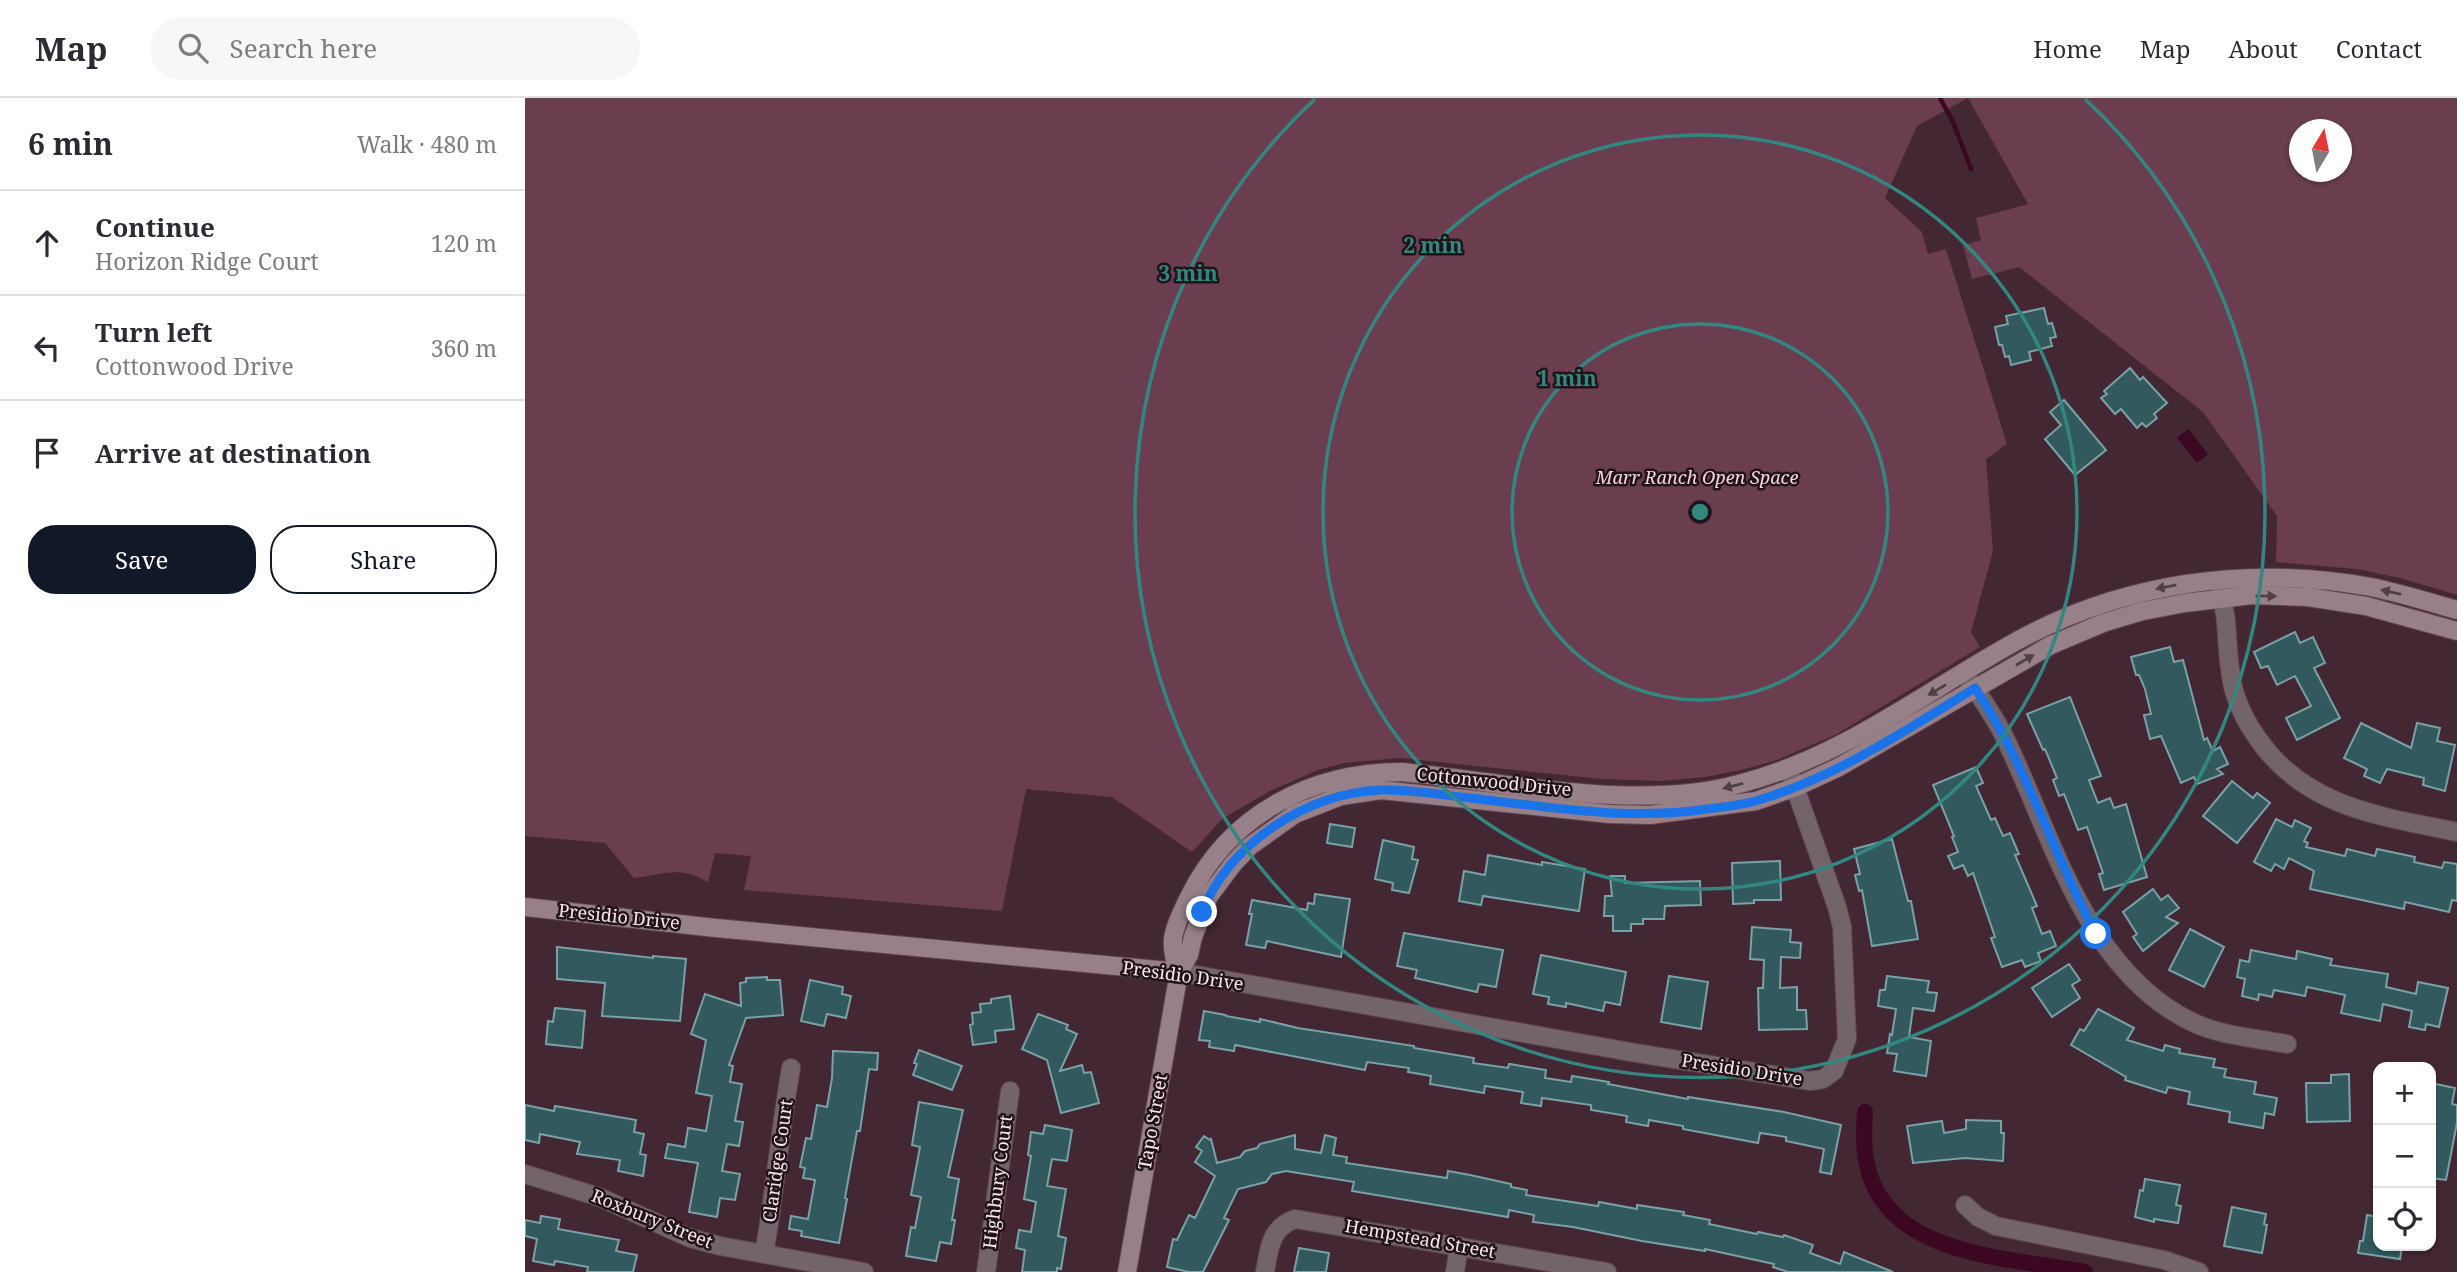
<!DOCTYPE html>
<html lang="en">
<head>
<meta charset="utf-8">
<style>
  :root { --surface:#fff; --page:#f7f7f7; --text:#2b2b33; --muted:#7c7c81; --line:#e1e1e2; --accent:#111827 }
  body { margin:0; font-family:"Noto Serif",serif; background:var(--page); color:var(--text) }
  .controls { position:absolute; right:21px; bottom:21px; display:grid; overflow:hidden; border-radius:14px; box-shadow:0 2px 5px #0004 }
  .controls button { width:63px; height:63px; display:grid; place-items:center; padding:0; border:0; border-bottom:2px solid var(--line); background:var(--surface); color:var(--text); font:35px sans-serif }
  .compass { position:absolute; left:1764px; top:21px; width:63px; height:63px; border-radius:50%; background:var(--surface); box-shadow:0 2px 5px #0004; rotate:10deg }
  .stop { position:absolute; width:21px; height:21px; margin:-16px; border:5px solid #1a73e8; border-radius:50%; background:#fff }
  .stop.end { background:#1a73e8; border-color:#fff; box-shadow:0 2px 7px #0008 }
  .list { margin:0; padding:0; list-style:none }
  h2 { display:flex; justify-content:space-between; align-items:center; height:91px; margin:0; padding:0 28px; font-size:30px }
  h2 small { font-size:23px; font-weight:400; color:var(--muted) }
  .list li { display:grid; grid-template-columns:46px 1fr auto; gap:21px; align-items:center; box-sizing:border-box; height:105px; padding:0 28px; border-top:2px solid var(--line) }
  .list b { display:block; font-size:26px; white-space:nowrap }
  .list p { margin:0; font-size:23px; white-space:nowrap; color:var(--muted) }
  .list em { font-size:23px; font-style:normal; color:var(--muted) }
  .actions { display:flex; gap:14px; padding:21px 28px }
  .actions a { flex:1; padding:16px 0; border:2px solid var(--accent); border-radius:28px; text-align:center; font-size:24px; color:var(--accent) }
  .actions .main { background:var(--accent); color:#fff }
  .icon { flex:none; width:38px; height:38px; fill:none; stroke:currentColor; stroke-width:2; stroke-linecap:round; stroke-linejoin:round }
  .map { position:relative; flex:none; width:1932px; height:1174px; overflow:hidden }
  header { display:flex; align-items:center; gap:42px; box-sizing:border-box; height:98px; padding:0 35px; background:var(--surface); border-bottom:2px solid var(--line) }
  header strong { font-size:33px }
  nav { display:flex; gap:38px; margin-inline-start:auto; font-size:24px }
  .search { width:490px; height:63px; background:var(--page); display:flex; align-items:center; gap:18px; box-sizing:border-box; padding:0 24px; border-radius:38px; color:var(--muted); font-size:26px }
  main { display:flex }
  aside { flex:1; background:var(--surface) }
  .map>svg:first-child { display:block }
  .green { fill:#6a3e4f; fill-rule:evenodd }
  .water { fill:#3b0721 }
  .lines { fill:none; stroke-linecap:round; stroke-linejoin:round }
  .stream { stroke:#3b0721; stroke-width:4.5 }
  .canal { stroke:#3b0721; stroke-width:16 }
  .building { fill:#32595e; stroke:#79a1a6; stroke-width:2 }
  .street-casing { stroke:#604550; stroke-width:20 }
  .secondary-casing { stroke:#604550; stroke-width:20 }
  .street { stroke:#736469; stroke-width:18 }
  .secondary { stroke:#978088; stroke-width:18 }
  .oneway { fill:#503f45 }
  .route { stroke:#1a73e8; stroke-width:9 }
  .ring { fill:none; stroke:#328781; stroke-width:3.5 }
  .labels { text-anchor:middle; stroke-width:5; stroke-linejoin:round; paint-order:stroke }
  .park-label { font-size:18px; font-style:italic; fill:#f8d2df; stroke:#211419 }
  .street-label { font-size:18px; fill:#f8e5eb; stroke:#211419 }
  .centre { fill:#328781; stroke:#211419; stroke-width:3.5 }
  .ring-label { font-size:21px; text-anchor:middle; font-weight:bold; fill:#328781; stroke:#211419; stroke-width:5; stroke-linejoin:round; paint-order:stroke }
</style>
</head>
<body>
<header>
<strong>Map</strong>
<div class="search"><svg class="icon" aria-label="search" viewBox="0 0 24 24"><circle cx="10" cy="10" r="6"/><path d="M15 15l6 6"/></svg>Search here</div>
<nav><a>Home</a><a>Map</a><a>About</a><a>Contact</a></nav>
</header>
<main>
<aside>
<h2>6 min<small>Walk · 480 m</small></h2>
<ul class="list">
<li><svg class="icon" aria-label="ahead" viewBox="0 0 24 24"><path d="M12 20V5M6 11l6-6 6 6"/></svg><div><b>Continue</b><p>Horizon Ridge Court</p></div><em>120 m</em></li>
<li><svg class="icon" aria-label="left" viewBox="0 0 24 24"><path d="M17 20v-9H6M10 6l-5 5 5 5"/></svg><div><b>Turn left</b><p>Cottonwood Drive</p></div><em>360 m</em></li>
<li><svg class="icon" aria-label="arrive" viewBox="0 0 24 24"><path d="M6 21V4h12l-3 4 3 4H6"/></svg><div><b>Arrive at destination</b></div></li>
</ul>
<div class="actions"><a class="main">Save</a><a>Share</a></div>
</aside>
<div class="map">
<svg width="1932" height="1174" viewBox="0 0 1932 1174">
  <rect width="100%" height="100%" fill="#432732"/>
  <g class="green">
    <path d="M0 0H1443L1392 28 1360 100 1397 134 1403 156 1421 151 1482 346 1461 361 1468 453 1446 534 1455 549 1312 636 1252 662 1216 672 1180 679 1136 683 1077 681 874 660 819 665 793 672 745 693 697 721 667 754 587 699 501 691 477 813 219 792 226 758 190 755 183 784C153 767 140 777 109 780L80 745 0 738Z"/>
    <path d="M1443 0H1932V497L1875 480 1831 471 1751 464 1752 418 1678 314 1494 169 1447 181 1438 147 1456 142 1451 120 1503 106ZM1774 32H1816V74H1774Z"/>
  </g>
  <path class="water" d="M1663 331 1683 356 1672 365 1652 340Z"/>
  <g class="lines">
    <path class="stream" d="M1415 0 1428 24 1446 71"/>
    <path class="canal" d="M1340 1014C1339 1030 1338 1047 1341 1062 1358 1160 1485 1159 1560 1174"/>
  </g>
  <g class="building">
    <path d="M1519 210 1523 226 1527 225 1531 239 1525 240 1527 248 1504 254 1506 262 1486 267 1484 258 1480 259 1477 247H1474L1470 229 1483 226 1481 218Z"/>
    <path d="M1605 270 1615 282 1618 279 1642 305 1629 316 1632 320 1621 329 1617 325 1612 330 1596 311 1590 316 1576 300 1582 296 1579 293Z"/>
    <path d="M1539 302 1581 352 1550 377 1520 341 1536 327 1525 314Z"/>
    <path d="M1770 534 1775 545 1788 539 1800 565 1789 570 1815 620 1772 642 1761 620 1786 608 1770 578 1752 587 1743 568 1736 570 1729 554Z"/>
    <path d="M1645 549 1649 564 1658 562 1679 642 1682 640 1688 653 1695 649 1703 666 1692 671 1698 676 1672 686 1669 679 1656 685 1636 638 1625 641 1619 617 1626 616 1620 591 1614 577H1611L1606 559Z"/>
    <path d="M1545 599 1576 678 1564 682 1573 705 1585 700 1589 710 1601 706 1622 779 1579 792 1574 776 1578 775 1562 729 1553 732 1539 696 1534 698 1528 682 1532 680 1520 651 1518 652 1502 616Z"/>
    <path d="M1836 625 1886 650 1892 625 1915 630 1912 643 1930 647 1920 693 1898 687 1899 680 1862 671 1855 685 1839 678 1842 671 1819 660Z"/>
    <path d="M1451 669 1458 685 1451 688 1466 722 1470 720 1478 738 1485 735 1494 756 1490 757 1512 808 1507 810 1517 836 1525 833 1531 848 1513 855 1516 863 1500 869 1497 862 1477 869 1466 840 1470 839 1448 775 1443 778 1438 767 1429 771 1423 758 1433 754 1427 739 1429 738 1408 687Z"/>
    <path d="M1707 683 1728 700 1732 695 1745 705 1712 745 1678 718Z"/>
    <path d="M1751 721 1767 729 1770 722 1786 730 1779 743 1783 745 1781 749 1820 758 1822 751 1850 758 1852 751 1890 759 1889 764 1917 770 1919 764 1932 766V803L1927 802 1924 814 1880 804 1879 811 1785 791 1789 773 1764 760 1759 771 1750 766 1746 773 1729 764Z"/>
    <path d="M805 726 830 730 827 749 802 745Z"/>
    <path d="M1367 741 1383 803H1386L1393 841 1347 848 1337 792 1334 793 1330 777 1335 776 1329 751Z"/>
    <path d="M858 742 889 749 887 761 893 762 884 795 867 792 868 785 850 781Z"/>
    <path d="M963 757 1017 767V764L1060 771 1054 813 958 798 956 807 934 803 939 773 960 777Z"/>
    <path d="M1255 763 1256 802H1229V805L1208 806 1207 765Z"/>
    <path d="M1085 778H1100V785L1175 783 1176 807 1140 808 1139 821H1118V826H1106V833H1088V818H1079L1080 798H1087Z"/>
    <path d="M1628 791 1636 802 1643 797 1654 810 1641 819 1653 825 1618 853 1608 839 1612 836 1598 814Z"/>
    <path d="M790 796 825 801 816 859 742 843 740 850 721 847 727 816H724L727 802 782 812 783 805 789 806Z"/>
    <path d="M1227 829 1266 832 1265 844 1276 845 1275 860 1256 859 1255 890 1272 889V912H1281L1282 931 1234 932 1233 890H1238L1239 862 1225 861Z"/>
    <path d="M1665 831 1699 849 1679 889 1644 872Z"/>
    <path d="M879 835 978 852 971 889 954 886 952 894 890 880 892 872 872 868Z"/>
    <path d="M32 849 128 860V858L161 861 155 923 77 918 80 885 32 881Z"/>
    <path d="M1726 852 1771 861 1772 853 1807 861 1805 867 1863 876 1861 889 1891 896 1893 884 1923 890 1914 929 1901 926 1900 932 1884 929 1887 913 1858 906 1855 923 1816 915 1820 897 1782 889 1780 898 1749 892 1747 899 1734 896 1733 902 1717 898 1720 881 1712 879 1715 862 1724 864Z"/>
    <path d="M1016 857 1101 874 1095 907 1080 904 1078 913 1041 905V909L1023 906 1024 899 1008 896Z"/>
    <path d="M1544 866 1555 882 1547 887 1555 900 1527 919 1507 890Z"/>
    <path d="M1144 878 1183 884 1176 931 1136 924Z"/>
    <path d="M1362 878 1404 883 1402 894 1412 895 1409 913 1388 910 1384 939 1406 943 1401 978 1369 973 1372 956 1362 955 1365 936 1367 937 1371 911 1353 908 1355 892H1360Z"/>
    <path d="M242 879V882H255L258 917 221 920 204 967 208 968 205 984 217 986 210 1023 218 1024 214 1048 202 1046 197 1073 215 1076 210 1102 195 1100 192 1119 164 1114 173 1065 140 1060 143 1046 160 1049 163 1030 181 1033 187 998 171 995 181 942 166 936 180 896 216 908 215 885 221 884V880Z"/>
    <path d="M285 882 318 889 317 896 326 898 321 920 302 916 299 928 276 923Z"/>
    <path d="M485 898 489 931 470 933 471 944 448 947 445 927 448 926 447 915 456 914 455 906 466 905V901Z"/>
    <path d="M30 910 60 913 57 950 21 946 23 923 28 924Z"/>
    <path d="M1573 911 1609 930 1602 942 1638 953 1640 947 1655 951 1654 955 1690 961 1688 969 1701 971 1699 979 1731 984 1729 996 1752 1000 1749 1017 1740 1015 1738 1030 1704 1024 1705 1014 1663 1006 1665 994 1643 989 1641 995 1600 982 1601 979 1546 947 1555 931 1559 933Z"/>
    <path d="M679 913 701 917V918L735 924V921L773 930 889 948V950L949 960 948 965 983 970 984 966 1021 972 1020 980 1046 984 1047 978 1084 984 1083 986 1163 1001V999L1259 1014 1316 1027 1306 1076 1295 1074 1299 1051 1261 1043V1039L1235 1035 1233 1045 1158 1031V1028L1124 1022 1123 1028 1101 1024 1102 1018 1066 1012V1007L1017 1000 1016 1008 996 1005 998 994 960 988 959 995 905 986 906 978 883 974 884 970 842 964 840 972 710 947 709 953 684 949 685 943 674 942Z"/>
    <path d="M513 916 543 927 541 931 552 936 535 973 557 967 559 975 566 974 574 1005 536 1015 522 962 497 951Z"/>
    <path d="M394 952 437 968 427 992 388 977 392 966 389 965Z"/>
    <path d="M308 953 353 955 352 972 344 971 335 1033H332L320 1100 322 1101 314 1145 276 1138 277 1133 264 1131 266 1118 283 1121 290 1082 278 1080 280 1070 275 1069 281 1040 286 1041 292 1007 302 1009 307 980Z"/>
    <path d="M1824 976 1825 1023 1782 1024 1781 985H1806V977Z"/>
    <path d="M1906 985 1930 990 1927 1006 1932 1007V1025L1921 1082 1906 1080Z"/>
    <path d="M394 1004 438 1012 423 1079 434 1081 427 1122H430L426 1146 415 1144 411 1163 381 1158 386 1129 390 1130 396 1099 386 1097 395 1049 387 1047Z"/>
    <path d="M0 1007 29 1013 30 1008 111 1022 109 1034 119 1036 115 1056 121 1057 118 1078 93 1073 95 1062 52 1056 55 1044 15 1036 14 1045 0 1042Z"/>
    <path d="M1441 1022 1476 1023V1035H1479L1478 1063 1440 1060 1388 1065 1382 1028 1417 1023 1419 1035 1441 1031Z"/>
    <path d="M520 1027 547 1032 542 1063 527 1061 522 1088 541 1091 533 1138 541 1140 536 1171 532 1170V1174H497L500 1152 491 1150 494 1132 506 1134 511 1104 499 1101 506 1058 503 1057 506 1034 518 1036Z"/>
    <path d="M770 1037V1051L796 1055 800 1037 811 1040 808 1057 822 1059 821 1065 922 1080 923 1073 945 1077 986 1086V1089L1002 1092 1001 1097 1073 1108 1074 1104 1112 1111V1107L1159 1114 1158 1117 1185 1122 1184 1126 1232 1136 1233 1134 1258 1139 1259 1137 1288 1147 1285 1155 1315 1166 1319 1154 1368 1174H1263L1248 1169 1249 1166 1180 1151V1153L1117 1143 1048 1129 1008 1124 1009 1117 984 1112 983 1119 827 1093 829 1084 761 1073 747 1076 741 1084 713 1091 699 1120 704 1122 678 1174H664L642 1169 648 1141 652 1142 664 1117 670 1120 690 1078 670 1064 677 1053 671 1049 679 1038 685 1042 686 1041 692 1065 715 1059 720 1053 732 1050 735 1046Z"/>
    <path d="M1620 1081 1655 1087 1651 1107 1656 1108 1653 1125 1629 1121V1124L1610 1119 1615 1092 1618 1093Z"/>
    <path d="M1707 1109 1741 1116 1739 1126 1742 1127 1737 1155 1699 1148Z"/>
    <path d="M1842 1117 1853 1119V1148H1877L1875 1161 1833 1155 1835 1143H1838Z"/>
    <path d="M16 1118 35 1121 33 1131 94 1142 91 1153 112 1157 108 1174H62L63 1169 30 1163 29 1167 8 1163 12 1141 0 1138V1122L15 1125Z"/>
    <path d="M774 1150 804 1155 801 1174H769Z"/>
  </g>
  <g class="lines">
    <defs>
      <g id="street">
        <path d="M1694 487C1696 499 1700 511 1701 524 1703 548 1703 569 1709 593 1714 610 1723 627 1733 641 1781 710 1856 718 1932 734"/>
        <path d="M1439 575C1453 595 1468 616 1479 638 1528 738 1560 874 1669 925 1697 938 1732 940 1762 946"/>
        <path d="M654 874 1111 955 1285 983 1298 981 1309 973 1322 941 1317 829 1312 809 1266 678"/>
        <path d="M0 1076 74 1099 165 1140 195 1148 339 1174"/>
        <path d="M1440 1107 1453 1119 1471 1128 1639 1162 1674 1174"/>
        <path d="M239 1156C250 1094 255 1032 266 970"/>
        <path d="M461 1174 485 993"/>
        <path d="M740 1174C744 1151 745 1130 770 1121L1082 1174"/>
        <path d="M930 1174 934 1148"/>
      </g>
      <g id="secondary">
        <path d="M0 809 191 830 654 874"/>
        <path d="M654 874C641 841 650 829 664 799 705 716 786 674 877 674 981 684 1113 714 1214 686 1318 659 1398 595 1490 544 1598 484 1725 467 1846 489 1875 495 1904 504 1932 512"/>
        <path d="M602 1174 654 874 664 857 668 839 684 798 708 766 725 748 770 716 816 698 856 692 1085 716 1125 717 1231 703 1271 689 1314 669 1526 547 1578 525 1618 513 1660 505 1727 497 1783 499 1841 508 1932 533"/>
      </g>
    </defs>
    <use href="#street" class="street-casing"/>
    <use href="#secondary" class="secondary-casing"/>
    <use href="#street" class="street"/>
    <use href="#secondary" class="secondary"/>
  </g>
  <defs><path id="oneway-solid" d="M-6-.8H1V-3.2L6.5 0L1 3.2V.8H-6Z" transform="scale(1.75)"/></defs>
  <g class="oneway">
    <use href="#oneway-solid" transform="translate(1641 489) rotate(169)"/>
    <use href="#oneway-solid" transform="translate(1866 494) rotate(-167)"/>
    <use href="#oneway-solid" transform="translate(1741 498) rotate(1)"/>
    <use href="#oneway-solid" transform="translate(1500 562) rotate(-30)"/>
    <use href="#oneway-solid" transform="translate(1412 592) rotate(149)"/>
    <use href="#oneway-solid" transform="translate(1208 688) rotate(166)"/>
  </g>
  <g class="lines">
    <path class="route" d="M677 814C705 745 782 695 856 692 885 691 916 697 945 700 1024 709 1102 723 1182 711 1199 709 1218 707 1234 702 1311 679 1381 632 1450 590 1501 666 1528 756 1571 836"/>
  </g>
  <g class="ring">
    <circle cx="1175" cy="414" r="188"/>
    <circle cx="1175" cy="414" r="377"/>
    <path d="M1560 1A565 565 0 1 1 790 1"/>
  </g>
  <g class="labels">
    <g class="park-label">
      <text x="1172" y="386">Marr Ranch Open Space</text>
    </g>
    <g class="street-label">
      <text transform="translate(969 684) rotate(6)" y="6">Cottonwood Drive</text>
      <text transform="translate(94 819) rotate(6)" y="6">Presidio Drive</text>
      <text transform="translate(658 878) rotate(8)" y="6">Presidio Drive</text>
      <text transform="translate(1217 972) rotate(9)" y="6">Presidio Drive</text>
      <text transform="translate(628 1024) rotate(-80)" y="6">Tapo Street</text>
      <text transform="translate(253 1063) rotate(-82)" y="6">Claridge Court</text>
      <text transform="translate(473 1084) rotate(-83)" y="6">Highbury Court</text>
      <text transform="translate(127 1121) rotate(22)" y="6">Roxbury Street</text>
      <text transform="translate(895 1141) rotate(10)" y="6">Hempstead Street</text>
    </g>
  </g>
  <circle cx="1175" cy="414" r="10" class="centre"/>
  <g class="ring-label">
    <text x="908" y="155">2 min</text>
    <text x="663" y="183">3 min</text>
    <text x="1042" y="288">1 min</text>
  </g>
</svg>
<div class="controls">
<button>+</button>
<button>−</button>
<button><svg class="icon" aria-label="locate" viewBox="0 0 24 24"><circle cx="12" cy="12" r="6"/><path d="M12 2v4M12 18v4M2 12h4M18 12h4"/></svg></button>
</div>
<svg class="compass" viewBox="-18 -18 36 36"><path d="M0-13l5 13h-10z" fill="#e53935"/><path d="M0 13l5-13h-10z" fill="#7c7c81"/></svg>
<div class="stop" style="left:1571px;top:836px"></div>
<div class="stop end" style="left:677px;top:814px"></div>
</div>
</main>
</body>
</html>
